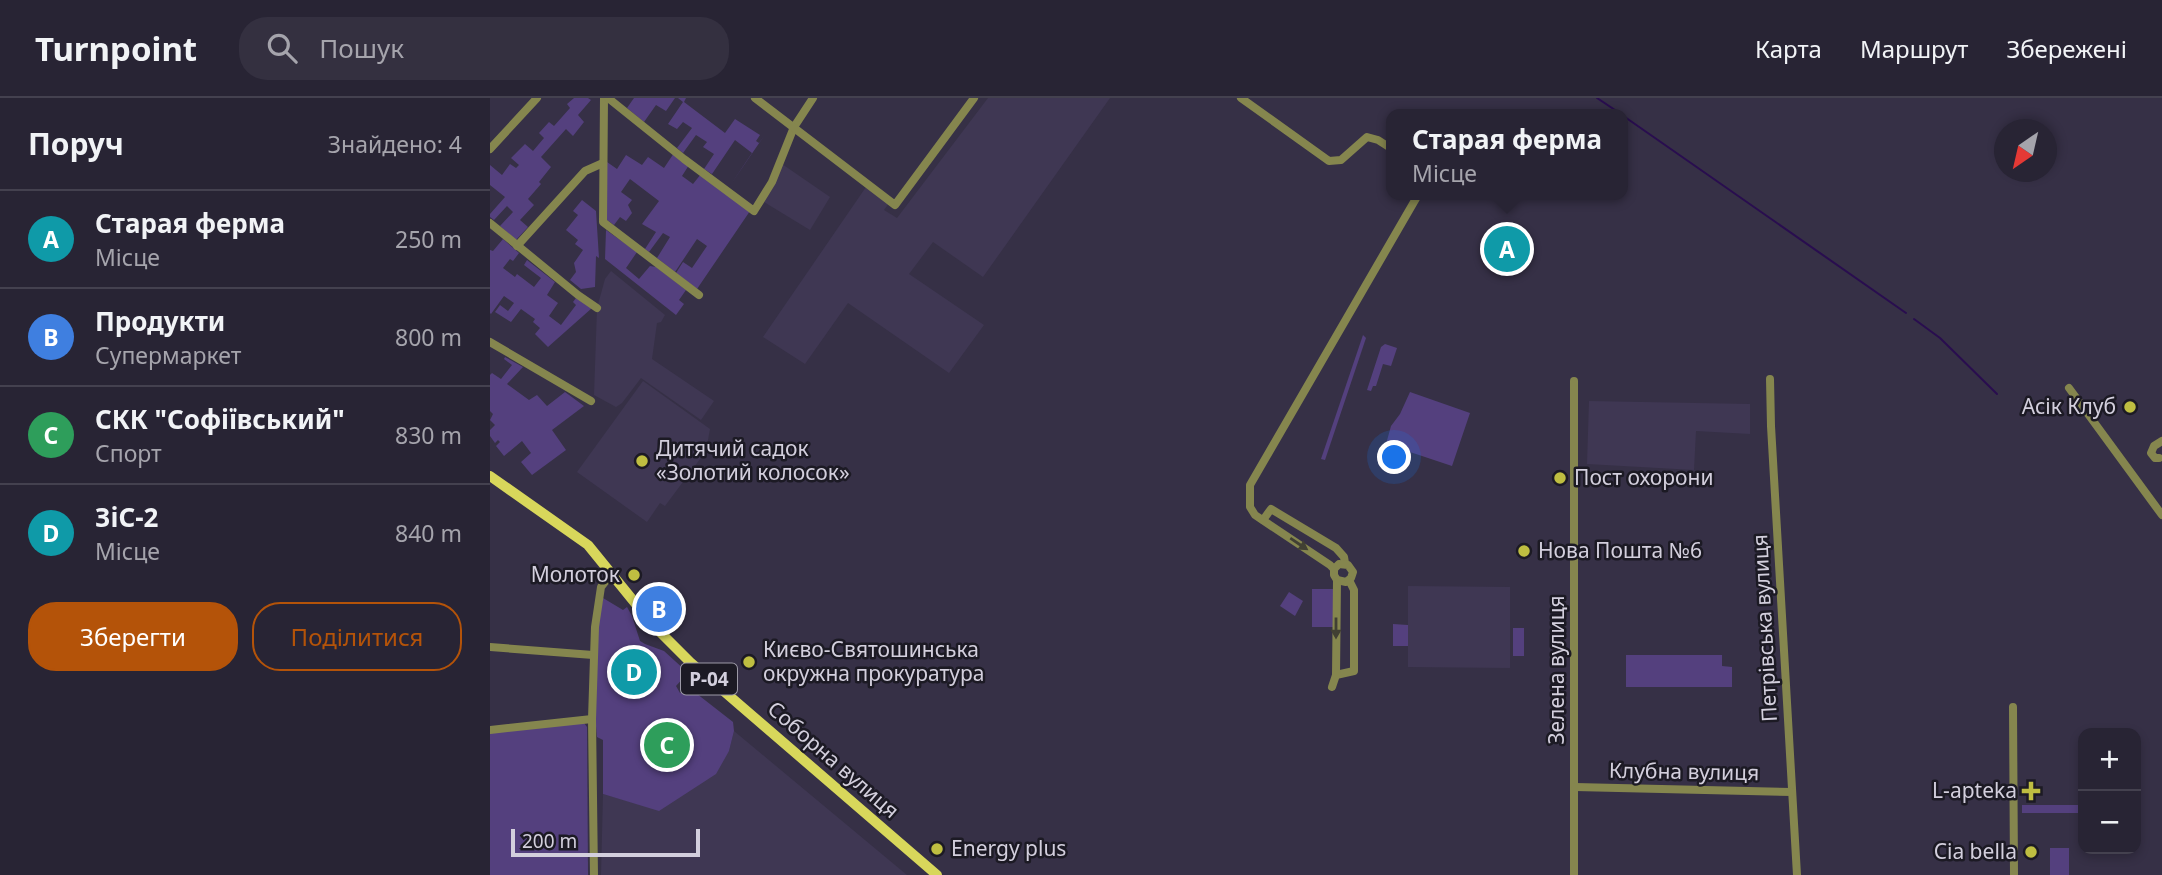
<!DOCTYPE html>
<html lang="uk">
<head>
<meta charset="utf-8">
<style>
  :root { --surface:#282434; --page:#343040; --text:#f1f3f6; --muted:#a5a4ac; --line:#44414f; --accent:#b45309 }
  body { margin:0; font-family:"Noto Sans",sans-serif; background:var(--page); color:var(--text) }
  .controls { position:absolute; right:21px; bottom:21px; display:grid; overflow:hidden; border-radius:14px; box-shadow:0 4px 10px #0003 }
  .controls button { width:63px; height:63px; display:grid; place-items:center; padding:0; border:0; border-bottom:2px solid var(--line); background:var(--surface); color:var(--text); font:35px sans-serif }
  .compass { position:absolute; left:1504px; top:21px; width:63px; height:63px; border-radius:50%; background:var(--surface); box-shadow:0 4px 10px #0003; rotate:214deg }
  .scale { position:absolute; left:21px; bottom:18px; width:189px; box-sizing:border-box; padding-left:7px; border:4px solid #d3cfdd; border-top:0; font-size:19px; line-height:24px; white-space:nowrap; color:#d3cfdd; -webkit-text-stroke:5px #1c1a24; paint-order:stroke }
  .you { position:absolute; left:905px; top:360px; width:24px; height:24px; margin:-18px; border:5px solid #fff; border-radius:50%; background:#1a73e8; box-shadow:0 0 0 10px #1a73e833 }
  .badge { display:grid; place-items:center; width:46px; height:46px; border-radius:50%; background:var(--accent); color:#fff; font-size:23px; font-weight:700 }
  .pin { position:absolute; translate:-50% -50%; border:4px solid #fff; box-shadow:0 2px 7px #0006 }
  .popup { position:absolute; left:896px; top:11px; width:242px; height:91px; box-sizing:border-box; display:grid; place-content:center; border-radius:14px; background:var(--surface); filter:drop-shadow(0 2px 5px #0005); font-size:23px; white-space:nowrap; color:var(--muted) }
  .popup b { font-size:26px; color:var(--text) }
  .popup::after { content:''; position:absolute; left:50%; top:100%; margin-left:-14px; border:14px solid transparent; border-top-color:var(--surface) }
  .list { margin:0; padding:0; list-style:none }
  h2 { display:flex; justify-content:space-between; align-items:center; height:91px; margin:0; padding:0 28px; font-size:30px }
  h2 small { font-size:23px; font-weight:400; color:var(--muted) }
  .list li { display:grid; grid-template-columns:46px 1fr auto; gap:21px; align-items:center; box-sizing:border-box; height:98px; padding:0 28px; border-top:2px solid var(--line) }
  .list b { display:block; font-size:26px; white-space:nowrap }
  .list p { margin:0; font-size:23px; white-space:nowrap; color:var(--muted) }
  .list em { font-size:23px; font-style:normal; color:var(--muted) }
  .actions { display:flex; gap:14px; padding:21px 28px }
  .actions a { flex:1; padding:16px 0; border:2px solid var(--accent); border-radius:28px; text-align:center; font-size:24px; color:var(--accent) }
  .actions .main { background:var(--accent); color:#fff }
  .icon { flex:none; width:38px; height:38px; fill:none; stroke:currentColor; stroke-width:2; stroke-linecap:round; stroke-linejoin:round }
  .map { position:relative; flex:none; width:1672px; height:777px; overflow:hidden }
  header { display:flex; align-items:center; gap:42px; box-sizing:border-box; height:98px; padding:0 35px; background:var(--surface); border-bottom:2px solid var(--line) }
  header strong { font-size:33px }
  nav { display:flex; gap:38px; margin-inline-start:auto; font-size:24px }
  .search { width:490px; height:63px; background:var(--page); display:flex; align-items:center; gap:18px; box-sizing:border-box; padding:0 24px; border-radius:28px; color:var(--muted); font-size:26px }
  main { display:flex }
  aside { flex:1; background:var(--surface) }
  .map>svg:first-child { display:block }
  .built { fill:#3f3753 }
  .green { fill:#54407e }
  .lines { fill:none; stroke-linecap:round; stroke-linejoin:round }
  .stream { stroke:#290d4f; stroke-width:2 }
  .minor { stroke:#85864e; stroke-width:8 }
  .major { stroke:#d8d75b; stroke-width:10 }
  .oneway { fill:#414033 }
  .poi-dot { fill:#bfbe41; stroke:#1c1a24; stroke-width:2.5 }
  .labels { text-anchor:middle; stroke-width:5; stroke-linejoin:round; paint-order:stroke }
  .shield { fill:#1c1a24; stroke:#9c99a6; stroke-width:2 }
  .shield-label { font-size:19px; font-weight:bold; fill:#d3cfdd }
  .poi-label { font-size:21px; fill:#d3cfdd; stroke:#1c1a24; text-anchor:start }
  .street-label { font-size:21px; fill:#d3cfdd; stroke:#1c1a24 }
</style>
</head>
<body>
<header>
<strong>Turnpoint</strong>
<div class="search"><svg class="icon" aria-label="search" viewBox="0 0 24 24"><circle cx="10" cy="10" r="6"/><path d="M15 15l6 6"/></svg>Пошук</div>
<nav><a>Карта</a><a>Маршрут</a><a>Збережені</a></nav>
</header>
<main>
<aside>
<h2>Поруч<small>Знайдено: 4</small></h2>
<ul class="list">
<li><span class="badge" style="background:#0f9aa8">A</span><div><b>Старая ферма</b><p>Місце</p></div><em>250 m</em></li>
<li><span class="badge" style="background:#3f7fe0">B</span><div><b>Продукти</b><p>Супермаркет</p></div><em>800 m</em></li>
<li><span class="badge" style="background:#2e9e5b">C</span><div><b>СКК &quot;Софіївський&quot;</b><p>Спорт</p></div><em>830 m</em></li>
<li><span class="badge" style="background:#0f9aa8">D</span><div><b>ЗіС-2</b><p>Місце</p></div><em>840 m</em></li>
</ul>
<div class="actions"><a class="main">Зберегти</a><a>Поділитися</a></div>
</aside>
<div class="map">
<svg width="1672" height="777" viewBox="0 0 1672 777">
  <rect width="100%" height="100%" fill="#363046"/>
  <g class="built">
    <path d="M498 0H620L493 179 443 144 419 176 494 227 459 275 358 205 315 266 273 239 376 89 399 105 394 112 407 120Z"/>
    <path d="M292 66 340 99 320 132 274 104Z"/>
    <path d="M121 173 175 217 171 224 167 225 162 261 224 303 211 322 151 280 132 305 126 309 104 297 107 210 115 181Z"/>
    <path d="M153 283 220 331 216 353 175 408 170 405 157 424 87 374Z"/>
    <path d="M1099 303 1260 306V336L1206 333 1204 372 1097 366Z"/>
    <path d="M918 488 1020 489V570L918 569Z"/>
    <path d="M244 633 417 777H111L113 696 169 712 239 653Z"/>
  </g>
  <g class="green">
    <path d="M84 0H98L101 2 88 17 94 24 83 38 76 31 51 59 61 69 49 84 51 86 38 101 44 107 30 122 38 129 26 142 10 128 23 114 17 108 4 122 0 119V116L15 99 0 87V67L12 77 20 66 26 70 29 67 21 60 35 46 43 53 54 40 49 35 59 24 64 28 80 10 77 6Z"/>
    <path d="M144 0H185L176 13 166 7 154 24 137 10Z"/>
    <path d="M188 0H196L194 4 235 35 245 21 270 37 266 43 269 45 274 38 239 89 262 55 245 42 222 76 214 71 224 56 213 49 217 44 206 37 193 55 187 50 202 30 193 24 187 31 178 26 193 4Z"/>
    <path d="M184 55 199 67 192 78 203 86 211 76 260 113 207 191 186 175 193 164 202 170 217 148 207 141 185 174 167 160 180 139 173 135 159 154 155 151 166 134 152 126 169 103 140 81 131 94 142 102 138 107 142 115 136 123 130 119 124 127 117 122V64L127 71 136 57 152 67 158 59 174 70Z"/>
    <path d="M92 102 106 113 109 160 106 158 105 189 91 191 80 182 86 174 84 165 93 152 85 146 88 142 76 132 88 117 83 113Z"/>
    <path d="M116 132 147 154 136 170 149 181 160 168 166 169 196 192 189 202 194 206 186 217 115 161Z"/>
    <path d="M13 141 29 155 23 163 20 161 13 170 25 179 27 176 44 189 51 180 34 167 37 162 65 184 57 197 68 205 59 218 71 227 86 207 83 204 86 200 102 210 58 249 45 236 50 230 43 224 45 221 31 211 21 224 5 214 10 207 18 213 24 205 14 198 1 216 0 215V152L3 153Z"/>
    <path d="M873 237 876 240 835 362 831 361Z"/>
    <path d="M895 246 907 250 901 268 893 266 886 288H883L881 293 877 292 891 249Z"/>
    <path d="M15 259 33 269 17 286 39 302 47 297 57 308 75 294 94 308 62 332 76 352 42 377 31 364 41 355 32 343 14 358 6 348 10 344 8 342 5 345 0 338V332L5 327 0 322 3 316 0 313V277L2 275 11 281 22 267 14 261Z"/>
    <path d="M920 294 980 315 962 368 896 346 901 328 910 316Z"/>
    <path d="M822 491H843L844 529H822Z"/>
    <path d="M799 494 813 503 805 518 790 508Z"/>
    <path d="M113 500 133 512 137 509 142 518 150 543 155 546 174 553 196 573 195 578 186 588 190 595 202 592 243 624 244 633 239 653 226 676 169 713 113 696V642L107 639 105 617 108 527Z"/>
    <path d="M903 526 918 527V548H903Z"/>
    <rect x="1023" y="530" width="11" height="28"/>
    <path d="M1136 557H1232V568L1242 569V589H1136Z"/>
    <path d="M94 625 97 629 98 777H0V635Z"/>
    <rect x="1532" y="707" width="61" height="8"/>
    <rect x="1560" y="750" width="19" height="27"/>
  </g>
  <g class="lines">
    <g class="stream">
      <path d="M1107 0 1131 16"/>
      <path d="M1132 17 1416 215"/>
      <path d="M1424 221 1450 240 1507 296"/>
    </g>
    <g class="minor">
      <path d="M114 0 113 124 209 197"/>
      <path d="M118 0 194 61 264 113 282 84 304 29 323 0"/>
      <path d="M265 0 405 107 484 0"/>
      <path d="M751 0 839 63 851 62 877 39 888 42 902 51"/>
      <path d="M0 51 47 0"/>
      <path d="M0 125 88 197 107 210"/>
      <path d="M27 148 95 73 113 65"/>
      <path d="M0 244 101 303"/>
      <path d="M1280 281 1281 328 1307 777"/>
      <path d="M1084 283V777"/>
      <path d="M1579 290 1672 417"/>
      <path d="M1669 360H1665L1661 355 1664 348 1672 343"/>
      <path d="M773 422 781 411 846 450 854 459 855 465"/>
      <path d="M844 471 849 466 858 467 863 474 861 480 856 484 847 482 844 477V471L840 467 765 417 760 409V387L928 97"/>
      <path d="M0 549 103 557"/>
      <path d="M846 577 864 573V492L859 482"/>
      <path d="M842 589 846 577 847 482"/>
      <path d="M1523 609 1524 777"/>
      <path d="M0 632 102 621"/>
      <path d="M1085 689 1302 694"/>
      <path d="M104 777 102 621 105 529 111 489 122 475"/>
    </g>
    <path class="major" d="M0 378 98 447 163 527 200 564 447 777"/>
  </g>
  <defs><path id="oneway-solid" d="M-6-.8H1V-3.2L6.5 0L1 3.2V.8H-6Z" transform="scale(1.75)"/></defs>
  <g class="oneway">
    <use href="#oneway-solid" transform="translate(809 446) rotate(34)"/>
    <use href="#oneway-solid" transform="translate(846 530) rotate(90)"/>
  </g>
  <g class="poi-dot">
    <circle cx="1640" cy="309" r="7"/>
    <circle cx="152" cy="363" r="7"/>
    <circle cx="1070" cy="380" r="7"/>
    <circle cx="1034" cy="453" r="7"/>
    <circle cx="144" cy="477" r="7"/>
    <circle cx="259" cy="564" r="7"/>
    <path d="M1537.5 682.5h7v7h7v7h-7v7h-7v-7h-7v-7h7z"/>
    <circle cx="447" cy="751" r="7"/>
    <circle cx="1541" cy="754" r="7"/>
  </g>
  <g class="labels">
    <rect class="shield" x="191" y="565.5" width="56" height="31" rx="5"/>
    <g class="shield-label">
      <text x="219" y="588">Р-04</text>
    </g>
    <g class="poi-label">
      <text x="1626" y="316" text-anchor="end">Асік Клуб</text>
      <text x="166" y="358">Дитячий садок<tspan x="166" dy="24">«Золотий колосок»</tspan></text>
      <text x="1084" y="387">Пост охорони</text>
      <text x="1048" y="460">Нова Пошта №6</text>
      <text x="130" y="484" text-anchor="end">Молоток</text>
      <text x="273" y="559">Києво-Святошинська<tspan x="273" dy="24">окружна прокуратура</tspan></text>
      <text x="1527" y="700" text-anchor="end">L-apteka</text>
      <text x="461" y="758">Energy plus</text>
      <text x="1527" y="761" text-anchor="end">Cia bella</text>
    </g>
    <g class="street-label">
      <text transform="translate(1275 530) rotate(-93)" y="7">Петрівська вулиця</text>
      <text transform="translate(1067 572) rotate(-90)" y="7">Зелена вулиця</text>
      <text transform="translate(343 662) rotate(41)" y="7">Соборна вулиця</text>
      <text transform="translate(1194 674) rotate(1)" y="7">Клубна вулиця</text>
    </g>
  </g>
</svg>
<div class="controls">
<button>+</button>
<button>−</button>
</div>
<svg class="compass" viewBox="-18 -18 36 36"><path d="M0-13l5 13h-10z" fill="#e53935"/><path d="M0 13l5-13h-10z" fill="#a5a4ac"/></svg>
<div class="scale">200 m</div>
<div class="you"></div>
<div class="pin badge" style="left:1017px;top:151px;background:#0f9aa8">A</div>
<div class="popup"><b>Старая ферма</b>Місце</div>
<div class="pin badge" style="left:169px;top:511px;background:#3f7fe0">B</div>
<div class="pin badge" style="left:177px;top:647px;background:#2e9e5b">C</div>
<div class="pin badge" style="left:144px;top:574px;background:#0f9aa8">D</div>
</div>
</main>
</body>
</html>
